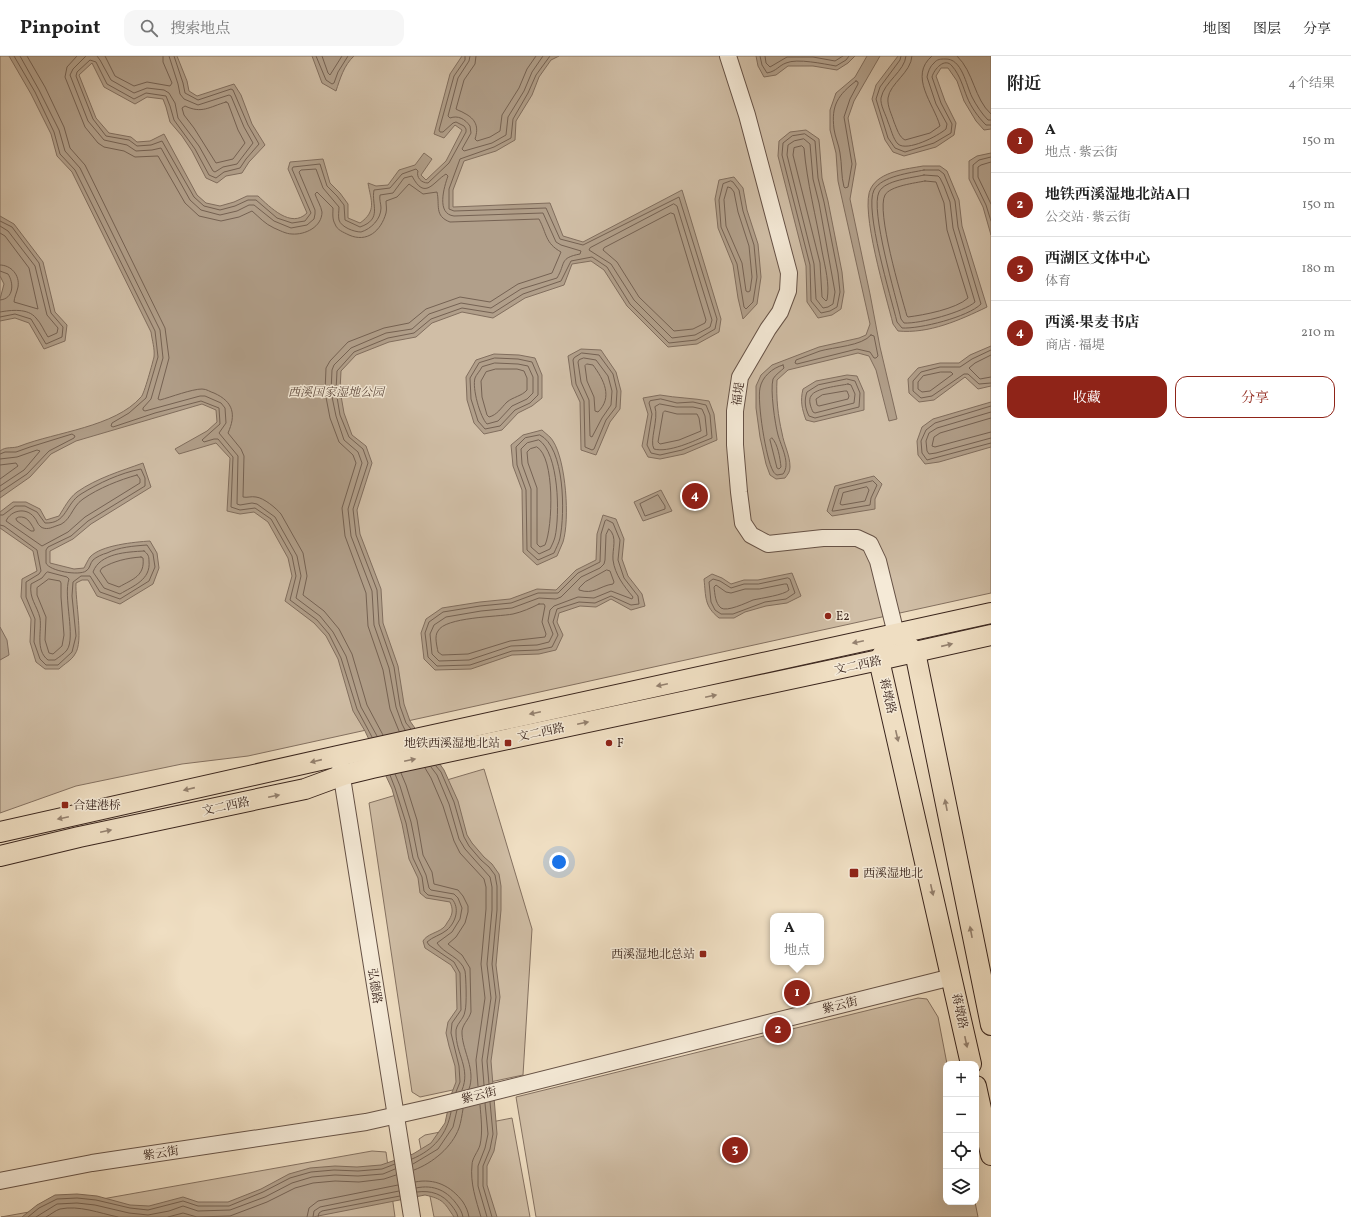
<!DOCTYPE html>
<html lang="zh">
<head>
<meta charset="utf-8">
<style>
  :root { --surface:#fff; --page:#f6f6f6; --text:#222; --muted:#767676; --line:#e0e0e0; --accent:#8f2418 }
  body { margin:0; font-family:Vollkorn,"Noto Serif SC",serif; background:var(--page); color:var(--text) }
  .controls { position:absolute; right:12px; bottom:12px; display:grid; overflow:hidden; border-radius:8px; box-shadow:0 4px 16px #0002 }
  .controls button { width:36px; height:36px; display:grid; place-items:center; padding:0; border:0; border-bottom:1px solid var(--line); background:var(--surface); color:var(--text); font:20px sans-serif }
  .you { position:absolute; left:559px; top:806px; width:14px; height:14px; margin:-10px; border:3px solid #fff; border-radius:50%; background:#1a73e8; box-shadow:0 0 0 6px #1a73e833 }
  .badge { display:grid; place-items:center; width:26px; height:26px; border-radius:50%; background:var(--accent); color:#fff; font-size:13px; font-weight:700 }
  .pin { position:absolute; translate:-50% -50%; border:2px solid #fff; box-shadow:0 1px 4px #0006 }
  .popup { position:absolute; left:770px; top:857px; width:54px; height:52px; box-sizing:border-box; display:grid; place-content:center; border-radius:8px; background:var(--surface); filter:drop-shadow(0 1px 3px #0005); font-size:13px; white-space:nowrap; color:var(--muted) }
  .popup b { font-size:15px; color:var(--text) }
  .popup::after { content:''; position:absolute; left:50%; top:100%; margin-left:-8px; border:8px solid transparent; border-top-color:var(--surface) }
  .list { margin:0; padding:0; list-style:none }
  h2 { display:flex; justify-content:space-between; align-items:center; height:52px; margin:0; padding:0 16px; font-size:17px }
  h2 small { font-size:13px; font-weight:400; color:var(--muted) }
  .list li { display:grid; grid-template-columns:26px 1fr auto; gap:12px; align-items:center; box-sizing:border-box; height:64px; padding:0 16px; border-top:1px solid var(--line) }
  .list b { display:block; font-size:15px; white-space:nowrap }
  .list p { margin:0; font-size:13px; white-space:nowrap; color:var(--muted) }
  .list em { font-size:13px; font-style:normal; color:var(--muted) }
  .actions { display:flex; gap:8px; padding:12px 16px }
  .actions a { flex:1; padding:9px 0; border:1px solid var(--accent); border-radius:12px; text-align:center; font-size:14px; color:var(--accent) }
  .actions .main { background:var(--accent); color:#fff }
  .icon { flex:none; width:22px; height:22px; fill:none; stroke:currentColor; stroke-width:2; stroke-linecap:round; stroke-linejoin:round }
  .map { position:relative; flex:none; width:991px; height:1161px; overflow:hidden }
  header { display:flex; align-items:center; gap:24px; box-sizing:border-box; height:56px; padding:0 20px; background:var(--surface); border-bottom:1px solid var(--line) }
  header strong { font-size:19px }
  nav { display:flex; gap:22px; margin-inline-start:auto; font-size:14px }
  .search { width:280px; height:36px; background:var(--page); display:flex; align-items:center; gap:10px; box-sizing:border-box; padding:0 14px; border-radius:12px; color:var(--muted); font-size:15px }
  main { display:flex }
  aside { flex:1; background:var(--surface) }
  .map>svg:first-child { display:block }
  .green { fill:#d0bea6; stroke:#847161 }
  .water { fill:#b19f8a; stroke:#816e5e }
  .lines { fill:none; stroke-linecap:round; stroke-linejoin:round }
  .shore { stroke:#756253; stroke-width:1 }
  .minor-casing { stroke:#665246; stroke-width:18 }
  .major-casing { stroke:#39241c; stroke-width:22 }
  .minor { stroke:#f5ead7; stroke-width:16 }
  .major { stroke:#efdec2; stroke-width:20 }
  .oneway { fill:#94816f }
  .poi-dot { fill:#8f2418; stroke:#f5ead7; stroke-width:1.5 }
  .labels { text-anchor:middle; stroke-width:3; stroke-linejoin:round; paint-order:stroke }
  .park-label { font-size:12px; font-style:italic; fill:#5f4a3e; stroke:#f5ead7 }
  .street-label { font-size:12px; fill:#39241c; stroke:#f5ead7 }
  .poi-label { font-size:12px; fill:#39241c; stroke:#f5ead7; text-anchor:start }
</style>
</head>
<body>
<header>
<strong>Pinpoint</strong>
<div class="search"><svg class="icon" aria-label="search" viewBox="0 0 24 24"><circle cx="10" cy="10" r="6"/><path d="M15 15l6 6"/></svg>搜索地点</div>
<nav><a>地图</a><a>图层</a><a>分享</a></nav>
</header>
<main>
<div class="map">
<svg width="991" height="1161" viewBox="0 0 991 1161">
  <rect width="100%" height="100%" fill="#efdec2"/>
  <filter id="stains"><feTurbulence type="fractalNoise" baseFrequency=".005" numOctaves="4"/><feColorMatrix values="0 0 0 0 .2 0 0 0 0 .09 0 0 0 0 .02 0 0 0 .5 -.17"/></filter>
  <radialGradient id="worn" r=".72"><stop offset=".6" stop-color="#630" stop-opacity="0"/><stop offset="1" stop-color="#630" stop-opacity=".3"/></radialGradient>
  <g class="green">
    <path d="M0 0H991V537L248 700 182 708 76 730 0 757Z"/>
    <path d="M484 713 532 873 523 1019 420 1041 412 1036 369 747Z"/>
    <path d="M918 942 927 943 938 961 947 1008H946V1146H975L978 1161H536L516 1041Z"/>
    <path d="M512 1062 530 1161H434L419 1083 425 1079Z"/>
    <path d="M372 1095 386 1096 395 1161H1Z"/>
  </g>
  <g class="water">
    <path d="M9 0H177L187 25 189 35 197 40 234 28 241 39 252 68 265 89 249 106 242 117 226 120 217 127 206 122 192 95 182 80 170 66 166 51 163 43 147 41 135 48 104 31 92 7 79 19 96 62 109 77 131 81 137 86 150 85 164 78 197 139 206 147 220 150 234 146 247 140H258C270 151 291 173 307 157L288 113 290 106 323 103 330 127 340 137 348 148V162L360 167C377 155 371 145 368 127L376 130 388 129 399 114 415 109 424 97 432 103 421 119 426 124 446 105 462 74 455 69 444 82 434 78 450 18 462 0H559L551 4 539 21 532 39 516 65 515 84 496 95 464 105 453 134V151L550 147 563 180 583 186 682 134 721 263 719 276 697 288 668 291 627 250 604 214 591 205 572 208 564 229 525 242 493 262 462 256 432 267 416 281 389 286 356 299 341 315 340 334 344 357 352 379 366 390 372 407 357 454 360 478 381 533 383 567 398 610 404 648 410 665 444 714 458 745 467 779 472 787 484 801 492 808 499 818 501 830V854L496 909 500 941 491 1005 497 1078 494 1095 487 1110V1129L497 1161H454C444 1146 443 1143 425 1139L313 1161H22L37 1149 55 1139 77 1138 97 1140 130 1149 149 1150 183 1141 198 1146H228L261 1133 289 1118 310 1112 335 1110 357 1111 381 1109 413 1098 431 1087 445 1067 451 1039 456 1026 455 1010 449 990 446 977 448 966 457 953 456 917 451 909 425 892 423 885C427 878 437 877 443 872 446 870 447 866 449 864 453 857 453 853 450 846L426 842 420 837 418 822 409 803 402 768 392 733 365 675 353 655 338 603 326 580 314 567 285 545 292 520 288 502 268 466 254 456 240 458 227 455 230 402 216 387 179 398 175 393 207 375 217 366 216 354 202 348 76 385 51 398 30 421 0 442V395C6 390 13 393 20 390 56 376 115 371 141 341 144 339 153 305 154 301 155 293 152 284 151 276L72 116 57 100 51 78 31 38Z"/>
    <path d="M312 0H354C344 9 340 23 336 35L322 27Z"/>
    <path d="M756 0H855L848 7 837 14 813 10H788L776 19 764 21 758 10Z"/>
    <path d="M867 0H880L854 45 848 62 856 108 850 143 870 238 880 291 897 363 889 365 876 314 869 300 858 297 788 314 777 324C776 342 778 360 782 377 784 389 790 399 790 411 790 416 788 418 785 422L776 423 770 419 766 408 760 381 756 352V330L761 319 772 309 819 291 859 282 866 279 870 268 838 125 836 97 830 74V54L836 37 855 21Z"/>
    <path d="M898 0H991V73L984 74 976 65 964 45 957 25 948 12H941L936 20 945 45 956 67 954 79 936 91 904 100 893 96 885 84 872 43 876 29Z"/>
    <path d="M806 74 819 83 822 122 828 145 842 216 844 236 841 253 832 259 818 262 807 246 806 210 778 100 779 85 790 76Z"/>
    <path d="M991 97V179L983 151 969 123V105L977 100Z"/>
    <path d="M923 110H940L947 115 959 144 962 170 987 251C960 264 929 278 898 275L893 268C887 243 859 152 871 132 880 115 907 113 923 110Z"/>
    <path d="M734 121 743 132 747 154 758 188 761 221 757 248 743 263 738 242 733 209 718 172 715 143 719 124Z"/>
    <path d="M0 160 14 168 43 206 55 256 67 269 65 285 44 293 29 267 15 262 0 265V243L4 228 0 220Z"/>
    <path d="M991 290V330L978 333 965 321 934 344 919 346 909 337 908 323 918 312 940 307H959L970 299Z"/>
    <path d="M581 293 601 294 616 316 621 335 620 353 610 366 596 399 581 394 580 346 572 329 568 300Z"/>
    <path d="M494 298 519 299 535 302 542 319V342L532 350 518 357 502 374 484 378 474 367 467 344 466 321 476 304Z"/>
    <path d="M847 319 857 320 864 336V354L814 366 806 364C802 353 800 345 803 333L816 325Z"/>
    <path d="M660 339C677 342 693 342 709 345L714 358 717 384 684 398 660 403 648 401 642 390 648 358 643 342Z"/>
    <path d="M991 346V391L939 406 925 408 918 399 917 385 922 371 933 363Z"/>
    <path d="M542 374C546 378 551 381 553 385 566 405 570 464 563 486 561 491 559 495 557 500L537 509 523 496 522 434 513 410 511 389 523 379Z"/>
    <path d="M143 407 151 431 91 468 73 483 50 495V507L74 513 84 512C86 508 88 504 90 501 101 489 135 486 150 485L157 497 159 512 153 528 120 548 97 540 88 524H82L76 527C75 544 84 586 75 598 72 604 64 608 59 613H45L36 606 30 586 31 563 21 541 22 523 37 515 33 495 0 472V456L13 446H26L40 453 46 464 59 460C64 452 69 442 77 436 97 422 121 415 143 407Z"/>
    <path d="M874 420 882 428 875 443V453L832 460 827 455 835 430Z"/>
    <path d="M661 434 672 455 643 465 634 446Z"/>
    <path d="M603 459 616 463 624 483 622 503 628 520 642 538 645 550 631 554 611 543 596 551 580 550 559 557 557 566 563 579 556 594 539 598 512 599 471 613 435 614 424 603 421 577 426 563 442 552 480 546 510 543 537 533 556 534 576 514 596 504 597 478Z"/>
    <path d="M792 517 801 540 787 547 766 550 745 556 734 562H719C704 550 706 541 704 523L712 518 722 522 731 528 744 524H758Z"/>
    <path d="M0 571 7 584 9 599 0 604Z"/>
  </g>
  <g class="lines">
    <g class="shore">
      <path d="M14 0 35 36 54 76 60 98 75 114 155 275 158 301 146 342 129 357 112 367 111 370 113 371 155 357 201 345 219 352 220 368 202 384 204 386 214 383H218L233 401 231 451 240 454 255 452 271 463 292 500 296 520 290 544 317 564 329 578 341 602 357 653 372 681"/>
      <path d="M20 0 39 34 59 74 65 95 80 112 160 274 163 302 151 343 143 352V354L145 355 200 340H205L221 347 225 352 226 367 219 377 238 400 237 448 240 449 252 447 257 448 275 461 297 500 301 520 296 542 320 560 333 576 346 600 361 651 377 680"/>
      <path d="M27 0 45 31 64 71 70 92 85 109 165 272 169 302 158 343 160 344C171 341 192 333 202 333 207 333 210 336 214 337 234 346 236 359 228 377L241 393 244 400 243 441C247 442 251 440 256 441 264 442 276 452 281 458L303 497 307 520 303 539 324 555 339 573 352 598 367 649 383 679"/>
      <path d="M77 0 67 11 65 21 85 71 98 87 104 91 124 95 135 101 158 100 185 147 199 160 221 165 239 161 252 155C259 161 265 168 274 172 279 174 286 178 292 178 305 179 322 171 322 156 321 150 317 144 315 138L317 136 333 152C333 157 332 163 335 168 337 174 343 176 349 179 367 187 381 175 386 157 387 153 386 149 386 145L397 141 409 128 423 138 437 136C440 149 434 160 450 166L539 163C547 178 545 187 561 196L552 217 518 228 490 246 460 241 426 253 409 267 384 272 348 286 330 305 326 312 325 336 330 362 339 386 353 399 356 407 342 452 345 480 366 537 368 570 383 614 390 653 399 675"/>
      <path d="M86 0 73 13 70 19 88 65 104 84 127 89 136 95 152 94 161 92 190 144 201 154 220 159 237 155 249 149H254L274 165 291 172 307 169 314 163 315 158V154L299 116 301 114 316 113 323 132 339 151C339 155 338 160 339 164 341 171 354 176 361 176 371 173 381 163 381 152 381 148 379 143 380 139L393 137 404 122 412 120C425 145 433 126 446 118L448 120C444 131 436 158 454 160L543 157 556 186 561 189 581 195 580 198C559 202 566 207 557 222L521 233 491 252 461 247 429 258 412 273 386 277 351 292 334 309 332 314 331 336 336 360 344 384 358 396 362 407 348 453 351 480 372 535 374 569 389 612 396 651 402 668 405 674"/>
      <path d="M97 0 100 4 111 24 134 37 147 32 164 34 169 37 175 47 178 62 199 90 213 115 215 116 223 111 237 108 253 87 244 71 231 40 229 39 198 49 184 43 180 38 178 28 169 0"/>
      <path d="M105 0 115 20 134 30 147 26 170 30 172 27 163 6V0"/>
      <path d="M174 0 183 27 185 37 198 44 231 33 233 34 248 69 259 88 246 103 240 112 224 116 216 122 209 119 195 93 174 64 170 50 166 40 146 37 134 43 107 28 96 6 90 4 77 16 76 20 93 63 106 80 129 84 137 90 151 89 162 85 194 141 204 150 220 154 235 150 248 144H256L277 162 292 167 305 165 311 157 292 113 293 111 320 108 327 130 337 140 344 149 345 164 360 171C383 163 371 149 374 134L390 132 402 118 416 113 418 115C416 121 421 127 428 127L449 107 466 76V73L464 70 456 66 453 67 443 76H440L439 74 454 20 465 4V0"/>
      <path d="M316 0 326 24 332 28 334 27 338 16 348 0"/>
      <path d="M322 0 328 17 330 19 342 0"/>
      <path d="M470 0 469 5 458 22 448 60 450 62C458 59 465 63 470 70L471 77 462 93 464 95 492 87 506 79 508 61 524 35 532 16 543 0"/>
      <path d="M476 0 475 8 464 24 456 53C459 55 461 55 464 57 476 63 479 71 475 83L477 85 490 81 500 75 502 59 519 32 527 13 536 0"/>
      <path d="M760 0 762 9 767 17C777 15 778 10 786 7 797 2 824 8 836 10L846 4 849 0"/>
      <path d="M765 0 766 7 770 11 787 1H813L835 5 843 0"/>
      <path d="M901 0 900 4 880 31 876 43 888 82 895 92 905 96 934 87 951 77 952 68 941 47 932 21C934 13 945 1 952 10 960 19 963 31 967 41 971 51 978 61 986 69H991"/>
      <path d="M906 0C905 15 884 26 881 42 880 49 886 59 888 66 891 73 893 83 898 88 907 96 938 80 946 73L947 68 936 48 927 21C928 16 930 10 934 7 937 3 941 3 945 3 962 2 966 29 972 41 976 49 982 58 988 64H991"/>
      <path d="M912 0C911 17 890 27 888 42 887 50 892 59 894 66 897 73 899 81 905 84L930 77 940 70C934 48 908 20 932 0"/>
      <path d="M957 0C974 16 974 43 991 58"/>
      <path d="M856 25 858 26V28L850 43 844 61 852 108 848 131 845 132 844 131C841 120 842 108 840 97 839 89 835 81 834 73 831 49 838 39 856 25Z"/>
      <path d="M226 46 228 47 238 74 245 87 233 103 216 107 194 72 184 59 182 52 185 50C202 58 209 51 226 46Z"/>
      <path d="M805 78 815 85 818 122 824 146 838 217 840 236 837 251 830 255 821 257 811 245 810 209 782 99 783 87 792 80Z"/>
      <path d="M804 83 810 88 813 123 819 147 835 236 833 248 828 251 823 252 816 243 814 208 787 99 788 89 794 85Z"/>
      <path d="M802 90 804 92C807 127 816 160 822 195 825 211 830 228 827 244L826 245 822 241 820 207 793 99 794 92Z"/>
      <path d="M991 101 979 104 973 109V122L986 149 991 165"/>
      <path d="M991 106 981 109 978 111V121L991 148"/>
      <path d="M924 114H939L944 118 955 145 958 171 981 248C968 261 920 273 902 272L897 266C891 241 864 153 874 134 882 120 910 117 924 114Z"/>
      <path d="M924 119 938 120 940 122 944 130 950 146 953 172 975 246C964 256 920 268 904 267L901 263C896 241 870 154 879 136 885 124 912 122 924 119Z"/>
      <path d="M731 125 733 126 739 134 743 155 754 189 757 221 753 246 746 253 744 251 737 208 721 171 719 144 723 128Z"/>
      <path d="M925 125 936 126 944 147 947 174 968 242C956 253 924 259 908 261L907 260C901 239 876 155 885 139 890 130 915 127 925 125Z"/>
      <path d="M728 131 731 132 734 136 738 156 749 190 752 221 750 235 748 236 746 235 742 207 726 170 724 144Z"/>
      <path d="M674 148 677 150 712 264 710 271 695 279 672 282 634 244 611 208 589 194 590 192Z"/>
      <path d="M671 157 674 158 706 264 705 267 693 273 674 275 639 241 617 206 603 194 604 192Z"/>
      <path d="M0 165 12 171 39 207 51 257 63 271 62 281 46 288 31 263 15 258 0 261"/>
      <path d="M0 170 8 175 35 210 47 259 58 272 57 277 48 281C44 275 41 267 36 262 28 252 11 254 0 256"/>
      <path d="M0 177 5 180 29 212 38 253 14 246C14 242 17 236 18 231 20 219 11 209 0 209"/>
      <path d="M0 215 8 218C14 227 14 243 0 244"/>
      <path d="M871 279 874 280 878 300 876 302H874L870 296 857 293 797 308 795 307 796 304C804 301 812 298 820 295 834 291 862 290 871 279Z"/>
      <path d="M991 294 972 303 960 311H940L921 316 913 325V335L921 342 932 340 964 318H968L979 328 991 327"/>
      <path d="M582 297 599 299 613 318 617 335 616 351 606 364 594 393 592 394 585 391 584 345 576 328 573 304 574 302Z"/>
      <path d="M991 299 975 307 969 312 980 323 991 321"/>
      <path d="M495 302 518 303 532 306 538 320V339L530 347 515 354 500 370 485 373 478 365 471 343 470 322 479 307Z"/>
      <path d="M584 302 596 304 608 320 612 335 611 349 602 362 592 381 590 380 589 344 581 326 578 306 579 304Z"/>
      <path d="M495 307 518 308 528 310 533 321V337L527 343 512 350 498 365 487 368C480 361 472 332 475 322 476 319 480 315 482 311Z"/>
      <path d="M587 308 593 309C604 324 613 341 598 356L595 355 594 341 587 325 585 310Z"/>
      <path d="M783 309 784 312C781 315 775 319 773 323 770 334 775 368 778 379 781 390 791 408 783 418L777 419C775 418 774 417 773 415 766 403 757 346 760 332 762 321 772 312 783 309Z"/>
      <path d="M496 313H517L524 315 527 322V334C522 340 513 341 507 346 501 352 497 359 489 361L487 359 482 341 481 325 486 316Z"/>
      <path d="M941 316H951L953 318 930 335 922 336 918 333V326L923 320Z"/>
      <path d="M847 323 855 325 860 337 859 351 815 362 809 360C805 352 804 344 807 336L818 329Z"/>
      <path d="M848 328 851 329 855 338 854 347 815 357 813 356C811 352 808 344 811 340 815 332 839 330 848 328Z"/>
      <path d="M845 335H847L849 340 848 343 819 350 817 349 816 343 822 339Z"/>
      <path d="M661 343 677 347 693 346 706 349 710 359 712 382 682 394 660 399 651 397 647 389 652 358 649 347 650 345Z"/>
      <path d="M660 348 676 351H693L702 353 705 360 707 379C695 385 668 397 654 393 649 385 659 363 655 351Z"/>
      <path d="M991 350 935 367 926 374 921 385 922 397 927 404 991 387"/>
      <path d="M665 355 677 358H697L699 362 701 375 679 384 660 388 658 386 663 357Z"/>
      <path d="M991 356 937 372 929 377 926 385 927 395 929 398 936 397 991 382"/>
      <path d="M991 362 940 377 934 381 932 390 935 391 991 376"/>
      <path d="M540 379C565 391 565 458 560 482 559 487 556 492 554 497L538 504 527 494 526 434 517 409 516 391 525 382Z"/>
      <path d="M772 382C778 388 780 402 781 411L779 413 777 412 770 384Z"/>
      <path d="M539 384C559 397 560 459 555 481 554 485 552 489 550 493L539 498 531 491V433L522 408 521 393 527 387Z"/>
      <path d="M537 391C555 401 553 471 545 489L540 491 537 488V432L528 407 527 396 530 393Z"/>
      <path d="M0 398 5 396H16L30 391 72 378 75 380 74 382 49 395 27 418 0 436"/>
      <path d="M0 403 17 401 37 394 40 395 24 414 0 430"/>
      <path d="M0 409 16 407 18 410 0 423"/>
      <path d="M137 419 140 423V427L85 461 68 476 42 490 6 465C11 454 26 451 34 461 37 464 37 468 41 471 46 474 51 472 56 470 71 467 71 451 83 443 99 432 119 424 137 419Z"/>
      <path d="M873 425 877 429 871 442 870 449 834 455H832L839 433Z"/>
      <path d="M867 431 869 434 865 445 842 449 840 448 843 437Z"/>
      <path d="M658 439 665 450V453L645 460 640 448Z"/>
      <path d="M0 459H3L15 450H25L37 456 45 467C67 468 65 448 81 438 99 427 120 417 141 413L145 422V430L88 465 71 480 48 491 46 494V507C49 515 79 520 86 515 90 513 90 507 93 504 96 501 103 498 107 497 119 491 134 490 147 489L153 498 155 511 149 525 120 543 100 536 90 520H81L73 526 72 540 76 580 72 596 58 609H46L40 603 34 586 35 563 26 541V526L39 518 41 515 37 494 4 470 0 469"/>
      <path d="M19 461C27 460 30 466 34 473V475H31L17 465 16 463Z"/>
      <path d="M607 464 613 467 620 484 618 504 624 522 638 540 639 548 631 549 611 540 595 547 579 546 557 553 553 566 558 579 552 591 538 594 512 595 470 609 437 610 428 601 425 577 429 566 443 556 480 550 511 547 538 537H558L578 517 600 506 601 478 605 465Z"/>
      <path d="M609 473C618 481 612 493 613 504 615 519 624 530 633 541L632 543 611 535 594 542 578 541 554 550 550 554 548 565 553 578 549 586 537 589 511 590 469 604 439 605 432 598 430 578 434 569 446 561 481 555 512 552 539 542 556 543 561 541 581 521 600 512 604 508 605 504 606 479Z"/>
      <path d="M144 495C148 498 149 500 149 505 151 524 133 530 120 538L104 532 93 516C100 497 127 496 144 495Z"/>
      <path d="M141 501 143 502C145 520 133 523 119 531L108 527 100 515 102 512C114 505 127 502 141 501Z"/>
      <path d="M607 514 610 515 614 526 613 528C599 530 594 539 579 534V532L585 526Z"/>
      <path d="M48 516 67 521 69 523C63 541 76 581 67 594 64 598 59 601 55 604H48C35 594 42 575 40 562 37 549 29 543 31 528L42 522 46 517Z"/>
      <path d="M788 522 790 523 795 537 786 543 765 546 733 558H721L715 554 711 546 709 526 713 523 720 525 731 532 744 528H758Z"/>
      <path d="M49 523 60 525 61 527V541L64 579 62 590 53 598 49 597 45 584 46 561 37 539V532Z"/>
      <path d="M785 528H787L789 534C784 539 762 542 753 544 746 547 727 556 721 552 715 547 715 538 714 531L716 529 726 536 731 537 745 533H759Z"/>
      <path d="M539 548H544L545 550 542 566 546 578 545 581 510 585 468 598 442 599 438 596C437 590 434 580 438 575 445 561 497 561 513 558 522 556 531 552 539 548Z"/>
      <path d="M411 673 406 667 400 650 394 611 379 568 377 534 356 479 353 453 368 407 363 393 349 381 340 359 336 335 337 315 354 296 388 282 414 277 431 263 462 252 493 257 523 238 561 225 571 205 592 201 607 211 630 248 669 287 696 284 715 273 717 263 679 141 583 189 560 183 546 152 454 155 449 153V133L460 103 494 91 511 82 513 63 528 37 536 19 550 0"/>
      <path d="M436 710 441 716 454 746 464 781 469 790 481 804 489 811 495 819 497 830V854L492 908 496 941 487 1005 489 1028"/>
      <path d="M431 711 437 719 449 748 459 783 465 793 490 821 492 831V854L487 908 491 942 482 1004 484 1029"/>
      <path d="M425 712 431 722 443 750 454 785 460 797 484 823 486 831V853L481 908 485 942 476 1004 478 1030"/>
      <path d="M401 717 406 729 417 764 423 799 432 816 434 828 458 834 463 840 468 850V856L465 867 456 881 448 888 462 899 470 912 471 956C469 964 461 969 462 978 463 996 476 1014 469 1033"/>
      <path d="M395 718 400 730 411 766 418 801 426 819 429 832 431 834 454 838 458 842 462 852 460 863 452 876 437 887C444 898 461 901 465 915 466 921 467 949 465 955 464 964 455 968 456 977 456 998 471 1013 462 1034"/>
      <path d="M390 719 395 732 406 767 413 802 422 821 424 835 428 839 452 843C460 852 456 866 447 874 441 879 432 881 427 886L429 889 454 906 460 917 461 954 452 967 451 977 459 1010 460 1026 456 1036"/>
      <path d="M490 1046 493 1078 490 1093 483 1110V1130L492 1161"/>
      <path d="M485 1047 488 1078 485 1092 478 1110V1130L487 1161"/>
      <path d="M480 1049C481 1062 483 1076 480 1089 478 1096 472 1102 472 1109 470 1127 476 1144 481 1161"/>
      <path d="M412 1103C434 1094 447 1078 451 1056"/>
      <path d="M413 1108 438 1093 453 1071 457 1054"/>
      <path d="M414 1114C433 1107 452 1091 459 1072 461 1066 462 1059 463 1053"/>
      <path d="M415 1126C435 1122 451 1130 463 1146 466 1151 468 1155 469 1161"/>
      <path d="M416 1132C434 1128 448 1135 458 1150 460 1153 462 1156 463 1161"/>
      <path d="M417 1136C431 1134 443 1138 452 1150 454 1153 457 1156 458 1161"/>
      <path d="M28 1161 39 1152 57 1143 77 1142 96 1144 130 1152 148 1154 183 1145 198 1150H229L263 1136 290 1122 311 1116 334 1114 358 1115 382 1113 395 1108"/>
      <path d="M36 1161 57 1148 77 1147 95 1149 129 1157 148 1159 169 1155 183 1150 198 1155 230 1154 265 1141 292 1127 312 1121 335 1119 358 1120 383 1118 395 1113"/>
      <path d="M46 1161C50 1159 56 1154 60 1153 79 1149 99 1157 118 1161"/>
      <path d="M168 1161 183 1157 197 1161 230 1160 267 1146 295 1132 313 1127 335 1125 359 1126 384 1123 396 1119"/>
      <path d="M307 1161 309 1152 318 1145 398 1129"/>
      <path d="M313 1161 314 1155 320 1151 399 1135"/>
      <path d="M318 1161 319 1157 322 1155 400 1140"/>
    </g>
    <defs>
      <g id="minor">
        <path d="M728 0 747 59 789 217 788 235 780 256 768 273 740 321 735 355V389L739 436 743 467 751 479 768 488 823 482H857L870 488 878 505 896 578"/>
        <path d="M340 709 412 1161"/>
        <path d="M0 1125 92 1107 366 1066 433 1051 952 921"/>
      </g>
      <g id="major">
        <path d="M905 587 915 596 991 969"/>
        <path d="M887 592 879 604 971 1008"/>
        <path d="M0 776 338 700 991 557"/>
        <path d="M0 800 79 781 305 733 343 719 372 712 879 604 991 579"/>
        <path d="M976 1030 991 1099"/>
      </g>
    </defs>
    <use href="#minor" class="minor-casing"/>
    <use href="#major" class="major-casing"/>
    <use href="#minor" class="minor"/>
    <use href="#major" class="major"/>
  </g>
  <defs><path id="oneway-solid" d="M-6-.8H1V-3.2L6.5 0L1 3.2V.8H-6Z"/></defs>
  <g class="oneway">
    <use href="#oneway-solid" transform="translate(858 586) rotate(168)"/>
    <use href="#oneway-solid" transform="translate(947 589) rotate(-13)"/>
    <use href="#oneway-solid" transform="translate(662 629) rotate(168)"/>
    <use href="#oneway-solid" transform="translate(711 640) rotate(-12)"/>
    <use href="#oneway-solid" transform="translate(535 657) rotate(168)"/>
    <use href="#oneway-solid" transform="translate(583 667) rotate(-12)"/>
    <use href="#oneway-solid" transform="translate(897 680) rotate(77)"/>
    <use href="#oneway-solid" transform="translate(410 704) rotate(-12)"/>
    <use href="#oneway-solid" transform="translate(316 705) rotate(167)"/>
    <use href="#oneway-solid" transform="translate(189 733) rotate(167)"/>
    <use href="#oneway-solid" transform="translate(274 740) rotate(-12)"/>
    <use href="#oneway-solid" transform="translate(946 749) rotate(-101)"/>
    <use href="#oneway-solid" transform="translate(63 762) rotate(168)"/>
    <use href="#oneway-solid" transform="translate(106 775) rotate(-12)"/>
    <use href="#oneway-solid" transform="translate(932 834) rotate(77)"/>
    <use href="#oneway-solid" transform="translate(971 876) rotate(-101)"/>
    <use href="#oneway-solid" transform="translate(966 986) rotate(78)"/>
  </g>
  <g class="poi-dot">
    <circle cx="828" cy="560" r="4"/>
    <rect x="504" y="683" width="8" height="8" rx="2"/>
    <circle cx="609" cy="687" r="4"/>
    <rect x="61" y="745" width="8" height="8" rx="2"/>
    <rect x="849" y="812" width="10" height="10" rx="2"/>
    <rect x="699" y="894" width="8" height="8" rx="2"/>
  </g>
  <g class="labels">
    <g class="park-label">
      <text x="336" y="340">西溪国家湿地公园</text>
    </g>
    <g class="street-label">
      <text transform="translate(738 338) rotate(-82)" y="4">福堤</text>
      <text transform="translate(858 609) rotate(-12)" y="4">文二西路</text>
      <text transform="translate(888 640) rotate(77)" y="4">蒋墩路</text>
      <text transform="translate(541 676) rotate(-12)" y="4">文二西路</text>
      <text transform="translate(226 750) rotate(-12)" y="4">文二西路</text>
      <text transform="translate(375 930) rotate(81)" y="4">弘德路</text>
      <text transform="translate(840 949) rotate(-14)" y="4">紫云街</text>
      <text transform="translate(960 955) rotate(78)" y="4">蒋墩路</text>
      <text transform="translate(479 1039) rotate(-14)" y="4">紫云街</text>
      <text transform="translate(161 1097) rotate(-9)" y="4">紫云街</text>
    </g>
    <g class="poi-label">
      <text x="836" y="564">E2</text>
      <text x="500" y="691" text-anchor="end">地铁西溪湿地北站</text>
      <text x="617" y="691">F</text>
      <text x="73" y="753">合建港桥</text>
      <text x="863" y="821">西溪湿地北</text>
      <text x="695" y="902" text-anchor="end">西溪湿地北总站</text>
    </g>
  </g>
  <rect width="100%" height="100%" filter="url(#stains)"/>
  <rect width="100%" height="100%" fill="url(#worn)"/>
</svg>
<div class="controls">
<button>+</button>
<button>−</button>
<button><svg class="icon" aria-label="locate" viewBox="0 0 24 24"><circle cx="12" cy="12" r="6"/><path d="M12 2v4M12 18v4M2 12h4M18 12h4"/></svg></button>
<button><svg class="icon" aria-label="layers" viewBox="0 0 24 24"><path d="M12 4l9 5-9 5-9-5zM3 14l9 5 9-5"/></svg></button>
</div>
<div class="you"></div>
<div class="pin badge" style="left:797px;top:937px">1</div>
<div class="popup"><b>A</b>地点</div>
<div class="pin badge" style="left:778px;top:974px">2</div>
<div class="pin badge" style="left:735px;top:1094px">3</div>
<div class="pin badge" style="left:695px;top:440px">4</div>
</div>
<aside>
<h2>附近<small>4个结果</small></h2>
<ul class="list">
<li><span class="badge">1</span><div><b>A</b><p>地点 · 紫云街</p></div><em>150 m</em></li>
<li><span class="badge">2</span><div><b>地铁西溪湿地北站A口</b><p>公交站 · 紫云街</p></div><em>150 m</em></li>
<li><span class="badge">3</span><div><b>西湖区文体中心</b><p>体育</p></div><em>180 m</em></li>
<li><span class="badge">4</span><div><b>西溪·果麦书店</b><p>商店 · 福堤</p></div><em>210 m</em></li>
</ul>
<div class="actions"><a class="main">收藏</a><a>分享</a></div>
</aside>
</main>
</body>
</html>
